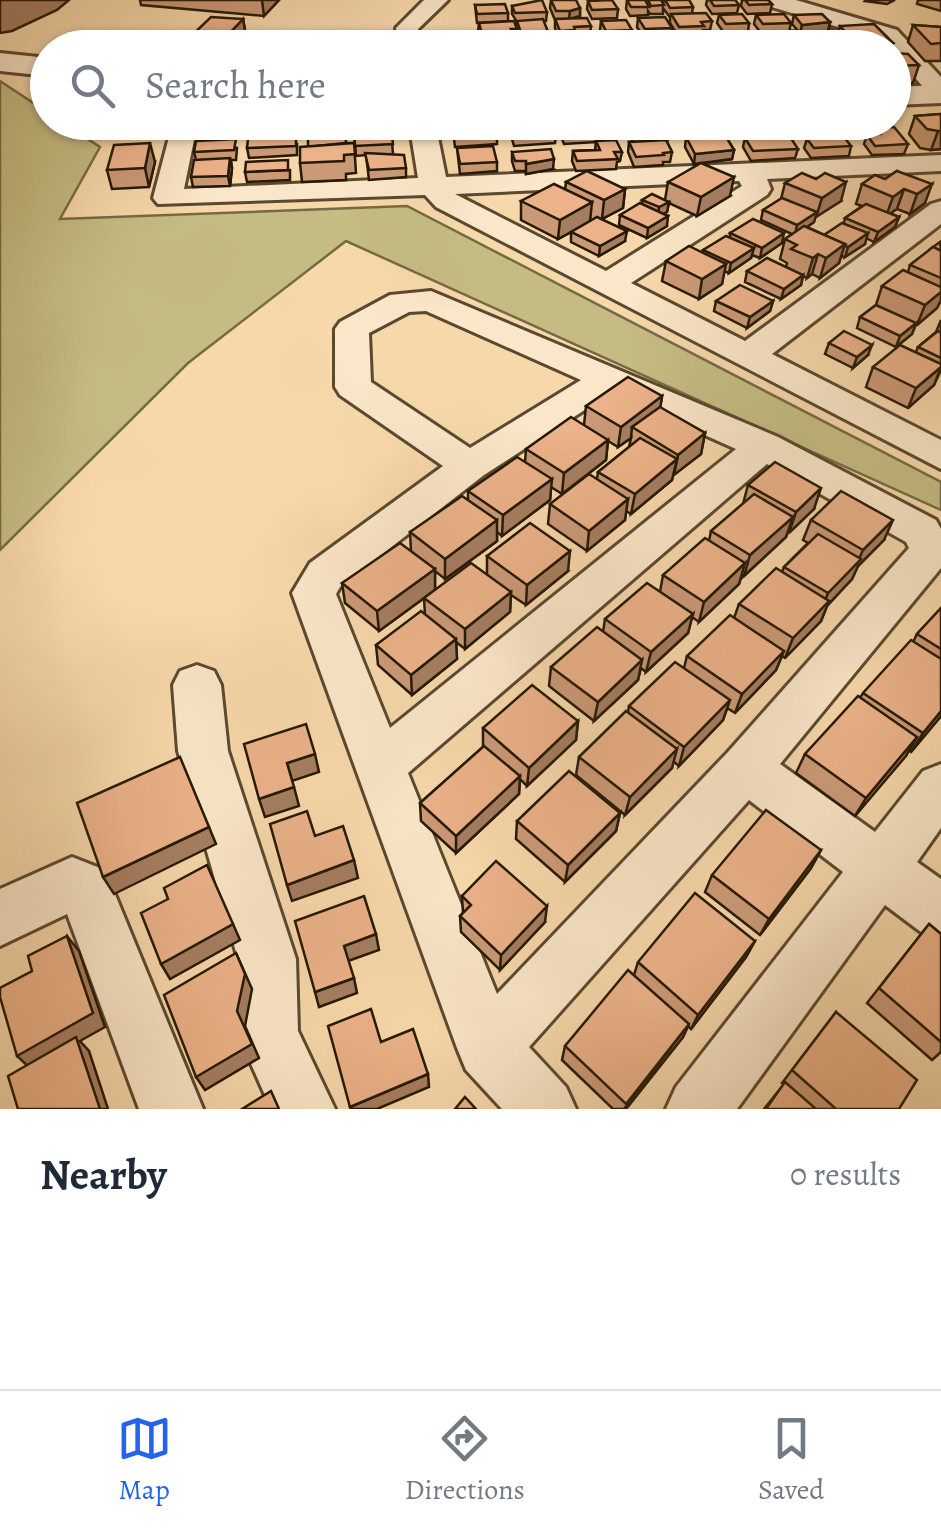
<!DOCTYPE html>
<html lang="en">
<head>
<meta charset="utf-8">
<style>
  :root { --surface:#fff; --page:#f6f6f7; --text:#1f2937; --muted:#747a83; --line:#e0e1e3; --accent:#2563eb }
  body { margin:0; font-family:Alegreya,serif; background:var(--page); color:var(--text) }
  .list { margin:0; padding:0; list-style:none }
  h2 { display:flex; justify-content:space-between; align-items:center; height:130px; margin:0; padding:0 40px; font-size:42px }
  h2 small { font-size:32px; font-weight:400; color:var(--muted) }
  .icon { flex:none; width:55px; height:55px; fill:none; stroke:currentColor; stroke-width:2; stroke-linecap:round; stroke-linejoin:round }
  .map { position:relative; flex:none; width:941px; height:1109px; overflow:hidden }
  .search { position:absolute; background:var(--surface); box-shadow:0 2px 8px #0004; left:30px; right:30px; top:30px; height:110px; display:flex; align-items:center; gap:25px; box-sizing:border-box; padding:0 35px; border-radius:55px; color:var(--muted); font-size:38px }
  .sheet { height:280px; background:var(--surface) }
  nav { display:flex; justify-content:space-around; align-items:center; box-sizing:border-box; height:140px; border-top:2px solid var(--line); background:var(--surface); font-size:28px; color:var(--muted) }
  nav a { display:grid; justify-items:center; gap:5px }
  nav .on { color:var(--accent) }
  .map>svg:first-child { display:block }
  .green { fill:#c5bc83; stroke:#766a44; stroke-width:2.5 }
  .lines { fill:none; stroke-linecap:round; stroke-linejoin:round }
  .minor-casing { stroke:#5a492f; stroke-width:6 }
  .tertiary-casing { stroke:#5a492f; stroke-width:6 }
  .minor { fill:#fae6c8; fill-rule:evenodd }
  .tertiary { fill:#fae6c8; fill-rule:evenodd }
  .wall { fill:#cb9976; stroke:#261906; stroke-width:2.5 }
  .shaded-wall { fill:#a57d60; stroke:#261906; stroke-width:2.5 }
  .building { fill:#ecb289; stroke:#261906; stroke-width:2.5 }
</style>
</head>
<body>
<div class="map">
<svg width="941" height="1109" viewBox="0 0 941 1109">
  <rect width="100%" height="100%" fill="#f7d8ab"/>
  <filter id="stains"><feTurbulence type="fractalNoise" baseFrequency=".002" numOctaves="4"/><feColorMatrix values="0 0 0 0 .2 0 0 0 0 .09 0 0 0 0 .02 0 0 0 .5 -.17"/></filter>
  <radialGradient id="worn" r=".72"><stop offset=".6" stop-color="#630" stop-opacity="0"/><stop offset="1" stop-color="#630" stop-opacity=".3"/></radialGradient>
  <path class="green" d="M0 81 47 112 48 122 63 123 100 147 60 219 407 206 941 482V510L346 241 188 363 0 550Z"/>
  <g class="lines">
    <defs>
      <g id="minor">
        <path d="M424 0H448L418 29 421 48H397L396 28Z"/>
        <path d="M762 0H796L897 30 941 77V100L932 97 894 54V48L883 42 742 48H536L547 41 848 30 765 5Z"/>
        <path d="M173 122 197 125 184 189 418 178 409 122H435L446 177 941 155V171L767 179 771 189 767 195 631 283 745 341 931 204 941 201V224L772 354 941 440V469L436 207 425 195 158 204 153 198ZM739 181 742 186 606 271 455 194Z"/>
        <path d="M431 291 778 437 936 520 941 529V568L780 764 875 832 923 771 941 764V828L917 862 941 879V940L921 932 885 905 737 1109H666L676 1087 843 872 749 800 529 1047 566 1087 576 1109H502L466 1070 457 1048 292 593 310 563 443 466 340 395 335 387V329L340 322 390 295ZM426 311 581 380 470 448 371 382 369 333 409 312ZM611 393 736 449 390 728 336 594 340 587 484 475ZM767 464 906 542 909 548 728 752 497 994 408 773Z"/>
        <path d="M197 665 214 671 221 685 228 751 296 959 298 1031 335 1109H271L238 1034V959L178 751 173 685 180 671Z"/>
        <path d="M72 857 105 870 203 1109H139L67 914 0 946V889Z"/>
      </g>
      <g id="tertiary">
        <path d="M0 53 48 58V76L0 71Z"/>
        <path d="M941 85V103L894 105V87Z"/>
        <path d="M144 122H298L293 129 282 132H160L149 129Z"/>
      </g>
    </defs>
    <use href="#minor" class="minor-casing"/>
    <use href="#tertiary" class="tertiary-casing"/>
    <use href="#minor" class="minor"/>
    <use href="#tertiary" class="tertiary"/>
  </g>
  <g class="wall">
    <path d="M140 0H279L264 16 141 5Z"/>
    <path d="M551 0 580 8V16L571 19 591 26 590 35H575V39L560 40 555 28V20L550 8Z"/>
    <path d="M627 0 646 2V0H661L663 4 664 0H689L693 7 692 13 712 21 710 30H703L702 35 678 36 670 23V16H669L663 8V14H650L648 11V15L630 16 626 9Z"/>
    <path d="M707 0H735L739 5 737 13 712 14 706 5Z"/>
    <path d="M742 0H768L772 4 770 13 747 14 741 6Z"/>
    <path d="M866 0H895L887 4 865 1Z"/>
    <path d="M918 0H941V11L917 4Z"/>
    <path d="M588 1 618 9 617 18 592 19 587 9Z"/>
    <path d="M475 5 508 13V21L477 23Z"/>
    <path d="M512 6 547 12 546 21H543L548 32 547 40 521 42 517 30 516 38H512V42L482 43 478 32 479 23 516 28 517 22 512 14Z"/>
    <path d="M719 15 749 23 748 32 724 33 717 23Z"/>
    <path d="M756 15 791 23 789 32 761 33 754 24Z"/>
    <path d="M794 15 830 22 828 31 800 33 792 24Z"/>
    <path d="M638 18 672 28 671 37 644 38 637 27Z"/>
    <path d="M243 19 246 36 236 48H177L188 46 187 40Z"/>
    <path d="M601 21 632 30 631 38 605 40 600 30Z"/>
    <path d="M913 25 941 27V61H925L908 42Z"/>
    <path d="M840 26 893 43 891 48H801L802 45 836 43Z"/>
    <path d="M894 53 919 65 913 83 894 84Z"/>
    <path d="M941 114V149L931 150 920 148 909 134 915 116Z"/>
    <path d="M510 122 556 134 555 143 514 146 510 132Z"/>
    <path d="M560 122 613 132 612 140 622 152 620 161 617 162 616 169 576 171 572 161 573 151 595 150 596 142 564 144 559 131Z"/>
    <path d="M627 122H666L670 130 668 140H666L672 152 670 162H663V165L634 167 628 152 629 142H633L626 127Z"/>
    <path d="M675 122H831V123L829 133 793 135 785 125 783 134 732 137 727 128 725 135 734 150 732 159 694 164 685 147 686 138H681Z"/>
    <path d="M837 122H889L888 128 908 144 904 154 872 155 864 144 867 135 873 134 874 130 845 132Z"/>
    <path d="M452 123 497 135V144L455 147Z"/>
    <path d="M391 129 393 154 406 168V177L369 180 366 155 356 156 354 131Z"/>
    <path d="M745 138 798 149 795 158 751 161 743 147Z"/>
    <path d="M807 139 851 146 849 156 811 158 804 148Z"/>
    <path d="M346 143H354L356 173 346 174V180L302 182 300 163Z"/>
    <path d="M297 144V155L249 158 247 148Z"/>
    <path d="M237 148 236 160H231L232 168 230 186 193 187 191 177 196 160 194 152Z"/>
    <path d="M457 148 497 162V171L460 174Z"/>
    <path d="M512 152 553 169 526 174 525 171H515L512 161Z"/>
    <path d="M155 162 149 187 112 189 107 170Z"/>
    <path d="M290 170V180L247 182 245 172Z"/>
    <path d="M897 171 925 203 910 214 897 209 890 213 899 217 895 227 874 242 866 238 865 244 845 257 841 256 839 263 820 278 812 274 807 278 803 276 801 285 781 299 745 282 747 271 786 267 787 263 780 259 785 239 792 234 761 220 763 210 781 199 785 183 841 201 815 217 814 222 807 227 824 235 844 223 845 218 862 206 856 204 862 184 885 179Z"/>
    <path d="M566 182 625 189 623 208 602 219 625 241 599 256 571 242V232L558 239 521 220V201L565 190Z"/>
    <path d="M668 182 730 196 697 216 669 203 667 212 663 214 667 226 647 238 619 225 620 215 642 204V200H665Z"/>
    <path d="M730 233 782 243 760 258 752 255 751 258 729 273 724 271 722 284 699 299 662 281 666 261 703 253V250L730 237Z"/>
    <path d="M941 242V300L937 308 917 325 916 324 912 334 896 347 857 328 860 317 876 305 882 286 908 272 910 265Z"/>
    <path d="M716 301H773L770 311 747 328 714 311Z"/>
    <path d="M941 320V370L934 385 908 408 866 387 873 367 916 352 918 347 936 332Z"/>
    <path d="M829 343 868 355 853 368 825 354Z"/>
    <path d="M662 396 660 408 705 433 701 454 673 475 672 480 631 514 626 511 625 520 587 551 548 524 550 504 597 479 598 472 629 447 631 438 618 447 608 441 606 460 562 494 551 487 550 500 502 536 497 532V541L445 579 435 571V590L379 631 345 603 342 583 411 551 410 532 468 499V491L525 462 526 449 584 425 586 406Z"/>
    <path d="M748 485 814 509 788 532 786 537 744 576 742 574 739 584 699 622 692 617 688 633 646 672 641 668 638 680 594 721 549 686 551 667 603 632 605 619 660 592 663 575 709 541 711 531 743 504Z"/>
    <path d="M811 520 884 540 858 566 852 579 827 606 821 621 785 658 782 656 776 670 735 713 727 708 723 720 679 766 673 761 672 768 625 815 576 775 579 757 628 712 629 706 684 668 687 656 734 618 739 604 782 572 784 567 808 543 803 540Z"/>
    <path d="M487 556 568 571 526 605 511 595 510 612 465 649 456 642 457 659 412 695 378 665 376 645 425 615 424 598 487 574Z"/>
    <path d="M941 608V716L911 752 909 750 855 816 796 773 805 754 913 642 917 634Z"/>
    <path d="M578 721 576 740 527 786 520 779 519 794 456 853 421 821 420 803 483 747V728Z"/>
    <path d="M620 813 616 831 565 882 516 839 517 821Z"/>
    <path d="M821 850 811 868 760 935 705 892 712 875Z"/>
    <path d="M462 896 545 922 500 970 461 932 460 916 463 913Z"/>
    <path d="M929 924 941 934V1052L932 1060 867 1003Z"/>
    <path d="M755 941 746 957 691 1029 688 1026 683 1037 626 1109H613L562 1060 565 1046 634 975 638 962Z"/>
    <path d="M836 1012 899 1109H764L784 1084 782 1083Z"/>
  </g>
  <g class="shaded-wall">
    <path d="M0 0H69L57 10 12 31 0 33Z"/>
    <path d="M262 0H279L264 16Z"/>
    <path d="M580 8V16L569 19 570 11Z"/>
    <path d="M243 19 246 36 236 48H221L220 43Z"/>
    <path d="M830 22 828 31 800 33 802 25Z"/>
    <path d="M938 131H941V149L931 150Z"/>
    <path d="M150 143 155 162 149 187 145 168Z"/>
    <path d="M734 150 732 159 694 164 695 154Z"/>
    <path d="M230 158 232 168 230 186 228 176Z"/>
    <path d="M554 159 553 169 526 174V164Z"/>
    <path d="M734 177 730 196 697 216 701 197Z"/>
    <path d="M846 182 841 201 816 217 822 198Z"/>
    <path d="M932 184 925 203 910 214 917 194Z"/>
    <path d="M625 189 623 208 602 219 604 200Z"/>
    <path d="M904 189 897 209 886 216 893 197Z"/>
    <path d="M592 202 590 222 558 239 560 220Z"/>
    <path d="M669 202 667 212 658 217 659 207Z"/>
    <path d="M817 212 814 222 795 235 797 225Z"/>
    <path d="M668 216 667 226 647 238 648 228Z"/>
    <path d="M899 217 895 227 874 242 878 232Z"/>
    <path d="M627 231 625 241 599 256 600 246Z"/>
    <path d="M784 233 782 243 760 258 762 248Z"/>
    <path d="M868 233 865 244 845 257 848 247Z"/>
    <path d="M845 244 839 263 820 278 826 258Z"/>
    <path d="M754 248 751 258 729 273 731 263Z"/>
    <path d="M818 254 812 274 807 278 813 258Z"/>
    <path d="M726 264 722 284 699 299 702 279Z"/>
    <path d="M803 275 801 285 781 299 784 289Z"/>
    <path d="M941 292V300L937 308 917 325 925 305Z"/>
    <path d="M773 301 770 311 747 328 750 317Z"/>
    <path d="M916 323 912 334 896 347 900 336Z"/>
    <path d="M872 345 868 355 853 368 857 357Z"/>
    <path d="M941 367 934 385 908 408 916 388Z"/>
    <path d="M662 396 659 417 632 427 631 438 618 447 621 427Z"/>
    <path d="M705 433 701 454 674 475 678 455Z"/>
    <path d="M608 440 606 460 562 494 564 473Z"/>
    <path d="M677 459 672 480 631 514 635 494Z"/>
    <path d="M552 479 550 500 502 536 503 515Z"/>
    <path d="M821 488 814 509 789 533 796 512Z"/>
    <path d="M628 499 625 520 587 551 589 531Z"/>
    <path d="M793 517 786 537 744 576 750 555Z"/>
    <path d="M497 520V541L445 579V559Z"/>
    <path d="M893 520 884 540 858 566 852 579 827 606 821 621 785 658 793 638 822 608 828 593 857 563 863 550Z"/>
    <path d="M570 551 568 571 526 605 527 585Z"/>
    <path d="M745 563 739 584 699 622 704 602Z"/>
    <path d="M435 569V590L379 631 377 611Z"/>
    <path d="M511 592 510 612 465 649V629Z"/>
    <path d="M693 614 688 633 646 672 651 652Z"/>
    <path d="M456 639 457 659 412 695 411 675Z"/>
    <path d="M784 651 776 670 735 713 742 694Z"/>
    <path d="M642 660 638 680 594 721 598 702Z"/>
    <path d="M730 700 723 720 679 766 684 747Z"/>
    <path d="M941 711V716L911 752 923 733Z"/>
    <path d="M578 721 576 740 527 786 529 768Z"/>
    <path d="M917 737 906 756 855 816 866 798Z"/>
    <path d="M677 749 672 768 625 815 630 797Z"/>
    <path d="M315 754 319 772 292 781 287 763Z"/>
    <path d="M520 776 519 794 456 853V836Z"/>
    <path d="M294 787 299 806 265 817 259 799Z"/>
    <path d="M620 813 616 831 565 882 568 865Z"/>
    <path d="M209 827 216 844 114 894 103 877Z"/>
    <path d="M821 850 811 868 760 935 769 919Z"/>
    <path d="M354 860 358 878 292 901 287 885Z"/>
    <path d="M547 906 545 922 500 970 501 955Z"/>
    <path d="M233 924 240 940 170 979 161 964Z"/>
    <path d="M376 934 379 950 348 961 344 946Z"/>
    <path d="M67 936 79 951 105 1027 80 1041 89 1051 108 1109H100L31 1069 17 1056Z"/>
    <path d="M755 941 746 957 691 1029 698 1015Z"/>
    <path d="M236 953 252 989 245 1026 259 1058 205 1090 196 1077 237 1011Z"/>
    <path d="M354 978 357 993 319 1007 315 992Z"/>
    <path d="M689 1024 683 1037 626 1109H624Z"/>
    <path d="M428 1074 429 1087 377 1109H351L350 1107Z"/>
  </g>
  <g class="building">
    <path d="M542 0 547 12 515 13 512 6Z"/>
    <path d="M551 0H576L580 8 570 11H556Z"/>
    <path d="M612 0 618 9 592 10 588 1Z"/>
    <path d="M627 0H645L649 7H631Z"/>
    <path d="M648 0H661L664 5 651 6Z"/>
    <path d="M665 0H689L693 7 670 8Z"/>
    <path d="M710 0H735L739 5 714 6Z"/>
    <path d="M745 0H768L772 4 749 5Z"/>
    <path d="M505 4 508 13 477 14 475 5Z"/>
    <path d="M706 13 712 21 701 22 704 26 679 27 671 14Z"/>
    <path d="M742 14 749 23 726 24 719 15Z"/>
    <path d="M784 14 791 23 763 24 756 15Z"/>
    <path d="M822 14 830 22 802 25 794 15Z"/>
    <path d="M211 17 243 19 220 43 187 40Z"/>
    <path d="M665 17 672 28 645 29 638 18Z"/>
    <path d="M587 18 591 26 574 27 575 30 560 31 555 19Z"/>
    <path d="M543 19 548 32 521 33 517 21Z"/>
    <path d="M626 20 632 30 606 31 601 21Z"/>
    <path d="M514 21 517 29H511L513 33 482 34 479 23Z"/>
    <path d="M874 24 893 43 857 45 840 26Z"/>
    <path d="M913 25 941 27V43L931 44Z"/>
    <path d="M793 42 797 48H756L754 44Z"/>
    <path d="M839 43 843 48H804L802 45Z"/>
    <path d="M180 45 202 48H177Z"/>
    <path d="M894 53 908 54 919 65 894 66Z"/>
    <path d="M941 114V131H938L927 129 915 116Z"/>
    <path d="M494 122 497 135 455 137 452 123Z"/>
    <path d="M510 122H552L556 134 515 136Z"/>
    <path d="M560 122H609L613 132 565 134Z"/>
    <path d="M630 122H666L670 130 634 132Z"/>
    <path d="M680 122H724L727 127 683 129Z"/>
    <path d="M793 122H831V123L795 125Z"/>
    <path d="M894 127 908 144 875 146 867 135 880 134 875 128Z"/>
    <path d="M391 129 393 144 355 146 354 131Z"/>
    <path d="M345 131 346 143 308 147V133Z"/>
    <path d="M296 134V146L247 148 248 139Z"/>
    <path d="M725 135 734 150 695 154 686 137Z"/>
    <path d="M789 135 798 149 753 151 745 138Z"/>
    <path d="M844 137 851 146 814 148 807 139Z"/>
    <path d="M236 139 234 150 194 152 196 141Z"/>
    <path d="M616 140 622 152H614L618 159 577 161 573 151 600 150 596 141Z"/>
    <path d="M666 140 672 152 663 153 664 155 636 157 629 142Z"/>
    <path d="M150 143 145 168 107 170 114 145Z"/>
    <path d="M354 143 355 154 344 155V161L300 163V147Z"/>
    <path d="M493 146 497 162 460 164 457 148Z"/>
    <path d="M551 149 554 159 526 164V161H515L512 152Z"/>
    <path d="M365 153 404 155 406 168 369 170Z"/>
    <path d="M230 158 228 176 191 177 194 160Z"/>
    <path d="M288 160V170L245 172 246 162Z"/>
    <path d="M701 163 734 177 701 197 668 182Z"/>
    <path d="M587 171 625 189 604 200 566 182Z"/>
    <path d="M897 171 932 184 917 194 904 189 893 197 862 184 875 175 885 179Z"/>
    <path d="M802 173 816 179 825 173 846 182 822 198 785 183Z"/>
    <path d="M554 184 592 202 560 220 521 201Z"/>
    <path d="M652 194 669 202 659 207 642 200Z"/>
    <path d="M782 198 817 212 797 225 763 210Z"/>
    <path d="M640 203 668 216 648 228 620 215Z"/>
    <path d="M866 204 899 217 878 232 845 218Z"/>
    <path d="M597 217 627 231 600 246 571 232Z"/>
    <path d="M753 219 784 233 762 248 730 233Z"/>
    <path d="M842 223 868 233 848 247 843 245 845 244 824 235Z"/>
    <path d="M804 226 845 244 826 258 818 254 813 258 791 249 797 245 785 239Z"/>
    <path d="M726 236 754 248 731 263 703 250Z"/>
    <path d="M940 242 941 251 933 247 929 250Z"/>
    <path d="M689 246 726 264 702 279 666 261Z"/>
    <path d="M933 247 941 251V278L910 265Z"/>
    <path d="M767 258 803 275 784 289 747 271Z"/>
    <path d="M903 270 941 287V292L925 305 882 286Z"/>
    <path d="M740 285 773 301 750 317 716 301Z"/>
    <path d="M876 305 916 323 900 336 860 317Z"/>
    <path d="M844 331 872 345 857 357 829 343Z"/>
    <path d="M938 331 941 333V358L918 347Z"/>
    <path d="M900 345 941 364V367L916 388 873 367Z"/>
    <path d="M628 377 662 396 621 427 586 406Z"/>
    <path d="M660 407 705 433 678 455 632 427Z"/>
    <path d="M571 417 608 440 564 473 526 449Z"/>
    <path d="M640 438 677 459 635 494 598 472Z"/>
    <path d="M517 457 552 479 503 515 468 491Z"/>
    <path d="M775 462 821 488 796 512 748 485Z"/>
    <path d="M589 474 628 499 589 531 550 504Z"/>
    <path d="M841 491 893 520 863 550 811 520Z"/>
    <path d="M754 494 793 517 750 555 711 531Z"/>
    <path d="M462 496 497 520 445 559 410 532Z"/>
    <path d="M530 523 570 551 527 585 487 556Z"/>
    <path d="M818 534 861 559 828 593 784 567Z"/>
    <path d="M705 538 745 563 704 602 663 575Z"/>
    <path d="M400 543 435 569 377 611 342 583Z"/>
    <path d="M471 563 511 592 465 629 424 598Z"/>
    <path d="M776 568 829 601 793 638 739 604Z"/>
    <path d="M647 583 693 614 651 652 605 619Z"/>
    <path d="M941 608V649L917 634Z"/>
    <path d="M421 611 456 639 411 675 376 645Z"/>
    <path d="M730 615 784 651 742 694 687 656Z"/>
    <path d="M597 627 642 660 598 702 551 667Z"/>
    <path d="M911 640 941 659V711L923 733 863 693Z"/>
    <path d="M675 662 730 700 684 747 629 706Z"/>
    <path d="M532 685 578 721 529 768 483 728Z"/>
    <path d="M858 696 917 737 866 798 805 754Z"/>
    <path d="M626 711 677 749 630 797 579 757Z"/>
    <path d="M306 724 315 754 287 763 294 787 259 799 244 744Z"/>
    <path d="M484 746 520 776 456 836 420 803Z"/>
    <path d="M180 757 209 827 103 877 77 803Z"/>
    <path d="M569 771 620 813 568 865 517 821Z"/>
    <path d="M766 810 821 850 769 919 712 875Z"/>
    <path d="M307 811 315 836 343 826 354 860 287 885 270 824Z"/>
    <path d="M496 861 547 906 501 955 460 916 471 905 462 896Z"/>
    <path d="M207 865 233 924 161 964 141 913 168 899 164 888Z"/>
    <path d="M695 893 755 941 698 1015 638 962Z"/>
    <path d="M364 896 376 934 344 946 354 978 315 992 295 921Z"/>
    <path d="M929 924 941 934V1042L879 988Z"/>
    <path d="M67 936 93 1013 17 1056 0 997V988L32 971 28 956Z"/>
    <path d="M236 953 245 974 237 1011 252 1044 196 1077 164 995Z"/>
    <path d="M628 970 689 1024 626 1104 565 1046Z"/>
    <path d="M371 1009 381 1042 413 1029 428 1074 350 1107 328 1026Z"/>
    <path d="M836 1012 917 1080 899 1109H836L792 1070Z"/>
    <path d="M76 1037 100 1109H18L8 1076Z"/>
    <path d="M785 1082 816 1109H766Z"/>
    <path d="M271 1091 279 1109H242Z"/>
    <path d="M465 1097 476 1109H455Z"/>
  </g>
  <rect width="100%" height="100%" filter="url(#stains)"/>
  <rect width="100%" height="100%" fill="url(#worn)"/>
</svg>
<div class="search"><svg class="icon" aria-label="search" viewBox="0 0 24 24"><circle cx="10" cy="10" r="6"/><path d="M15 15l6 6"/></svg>Search here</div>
</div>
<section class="sheet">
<h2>Nearby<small>0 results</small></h2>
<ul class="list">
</ul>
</section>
<nav>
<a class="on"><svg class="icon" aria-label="map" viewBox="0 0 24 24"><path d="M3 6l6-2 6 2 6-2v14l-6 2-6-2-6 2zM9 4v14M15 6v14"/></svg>Map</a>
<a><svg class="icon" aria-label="directions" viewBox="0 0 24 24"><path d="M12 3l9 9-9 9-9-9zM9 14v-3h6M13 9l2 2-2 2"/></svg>Directions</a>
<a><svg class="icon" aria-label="saved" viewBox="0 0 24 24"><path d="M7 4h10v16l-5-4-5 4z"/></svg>Saved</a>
</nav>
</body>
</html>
